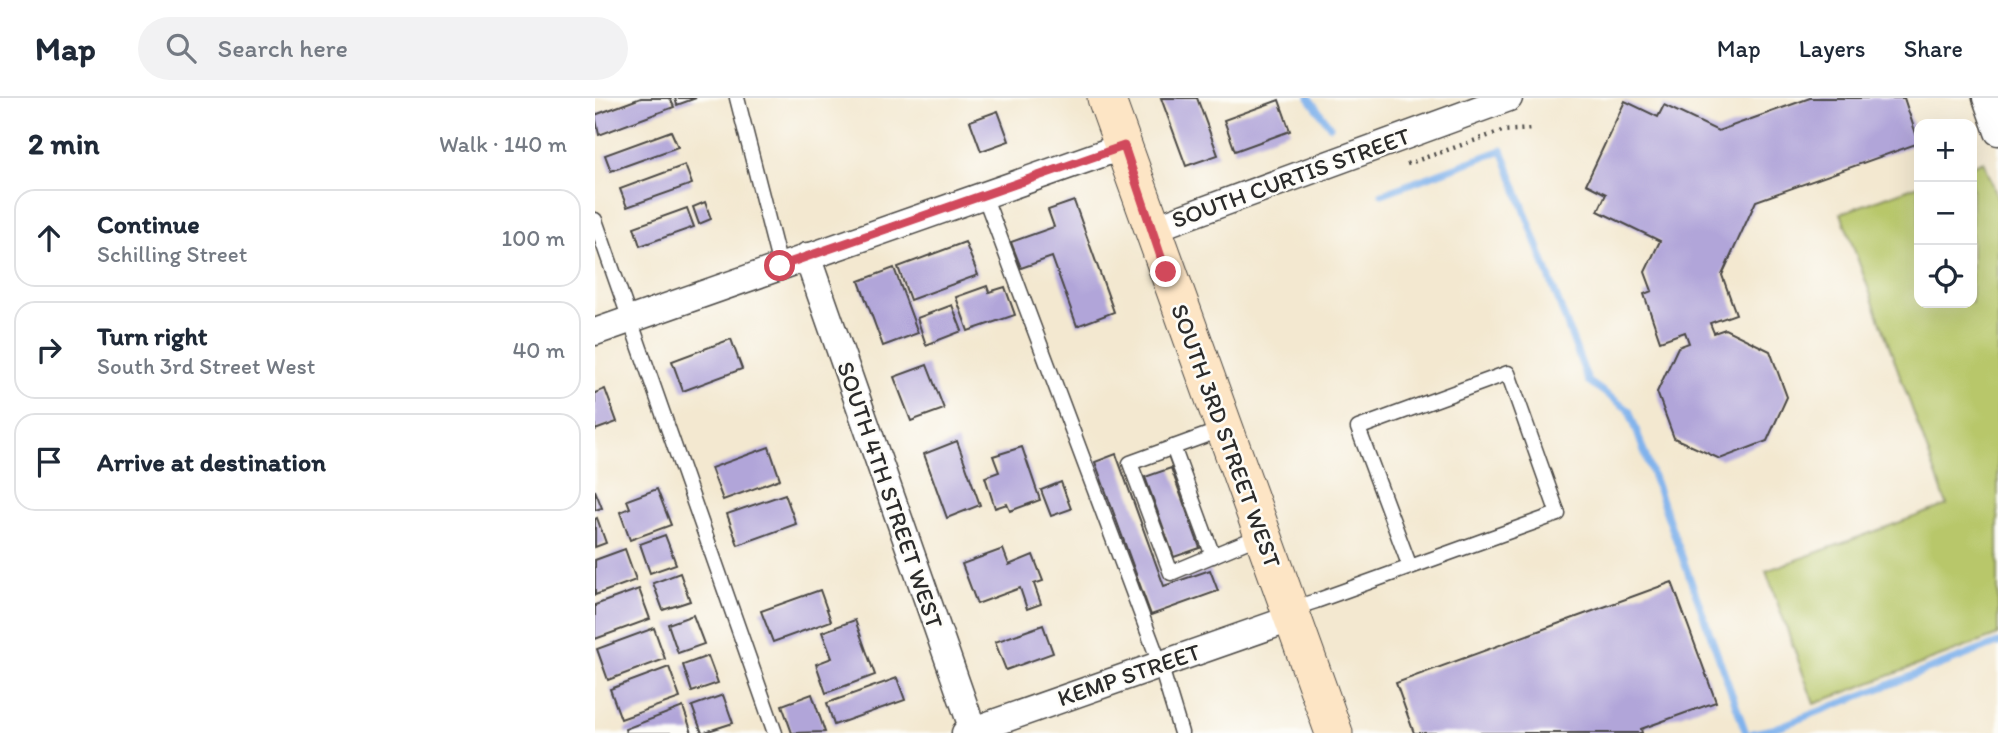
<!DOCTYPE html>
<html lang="en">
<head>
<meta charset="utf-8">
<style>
  :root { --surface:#fff; --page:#f2f2f3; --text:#1f2937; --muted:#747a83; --line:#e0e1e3 }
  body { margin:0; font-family:Itim,sans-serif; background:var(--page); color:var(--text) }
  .controls { position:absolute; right:21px; top:21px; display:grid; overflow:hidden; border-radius:14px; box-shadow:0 7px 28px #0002 }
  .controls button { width:63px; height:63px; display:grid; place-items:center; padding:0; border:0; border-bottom:2px solid var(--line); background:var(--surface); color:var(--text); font:35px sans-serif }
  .stop { position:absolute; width:21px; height:21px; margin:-16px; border:5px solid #d1495b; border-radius:50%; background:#fff }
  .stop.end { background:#d1495b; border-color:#fff; box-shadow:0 2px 7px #0008 }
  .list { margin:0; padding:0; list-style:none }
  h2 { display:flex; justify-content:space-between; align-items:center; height:91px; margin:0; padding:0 28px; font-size:30px }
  h2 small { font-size:23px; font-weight:400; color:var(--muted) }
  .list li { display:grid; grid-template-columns:46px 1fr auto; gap:21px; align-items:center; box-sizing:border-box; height:98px; margin:0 14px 14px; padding:0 14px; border:2px solid var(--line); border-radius:21px }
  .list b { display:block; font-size:26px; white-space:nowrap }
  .list p { margin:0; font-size:23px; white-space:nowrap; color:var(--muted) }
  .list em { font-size:23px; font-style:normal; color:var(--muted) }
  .icon { flex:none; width:38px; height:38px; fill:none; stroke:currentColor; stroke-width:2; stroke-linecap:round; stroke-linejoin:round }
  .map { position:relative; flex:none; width:1403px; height:635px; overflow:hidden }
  header { display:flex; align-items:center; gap:42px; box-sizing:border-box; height:98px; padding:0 35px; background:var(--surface); border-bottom:2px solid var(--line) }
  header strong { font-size:33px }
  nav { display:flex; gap:38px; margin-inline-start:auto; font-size:24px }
  .search { width:490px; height:63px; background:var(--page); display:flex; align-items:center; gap:18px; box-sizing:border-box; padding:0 24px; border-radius:38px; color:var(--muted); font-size:26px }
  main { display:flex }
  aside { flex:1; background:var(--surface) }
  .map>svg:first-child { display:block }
  .green { fill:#b8c76a; stroke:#72794a; stroke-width:2 }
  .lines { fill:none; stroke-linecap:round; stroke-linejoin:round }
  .stream { stroke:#80b2ec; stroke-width:7 }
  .building { fill:#b1a5d9 }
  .service-casing { stroke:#494744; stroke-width:17 }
  .minor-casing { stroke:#494744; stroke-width:29 }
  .secondary-casing { stroke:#494744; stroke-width:39 }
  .path { stroke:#494744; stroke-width:4.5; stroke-dasharray:2 5; stroke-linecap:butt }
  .service { stroke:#fff; stroke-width:14 }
  .minor { stroke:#fff; stroke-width:26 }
  .secondary { stroke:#fde5c5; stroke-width:37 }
  .route { stroke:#d1495b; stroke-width:9 }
  .labels { text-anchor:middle; stroke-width:5; stroke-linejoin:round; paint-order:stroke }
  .street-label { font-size:24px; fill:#2b2b2b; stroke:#fdfcf7 }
</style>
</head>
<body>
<header>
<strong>Map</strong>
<div class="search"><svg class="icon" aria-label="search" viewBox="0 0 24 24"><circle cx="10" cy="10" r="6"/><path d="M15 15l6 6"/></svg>Search here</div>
<nav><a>Map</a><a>Layers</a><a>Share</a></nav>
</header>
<main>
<aside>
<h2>2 min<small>Walk · 140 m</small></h2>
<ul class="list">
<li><svg class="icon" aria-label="ahead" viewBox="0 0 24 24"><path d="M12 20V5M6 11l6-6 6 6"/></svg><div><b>Continue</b><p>Schilling Street</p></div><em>100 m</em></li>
<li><svg class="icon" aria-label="right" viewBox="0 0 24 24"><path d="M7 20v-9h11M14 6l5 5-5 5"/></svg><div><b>Turn right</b><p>South 3rd Street West</p></div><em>40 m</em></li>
<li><svg class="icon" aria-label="arrive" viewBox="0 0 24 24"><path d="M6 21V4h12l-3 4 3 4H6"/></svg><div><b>Arrive at destination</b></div></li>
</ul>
</aside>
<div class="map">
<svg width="1403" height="635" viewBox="0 0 1403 635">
  <rect width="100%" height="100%" fill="#fdfcf7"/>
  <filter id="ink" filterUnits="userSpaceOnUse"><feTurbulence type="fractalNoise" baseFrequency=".0143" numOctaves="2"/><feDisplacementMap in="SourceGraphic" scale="14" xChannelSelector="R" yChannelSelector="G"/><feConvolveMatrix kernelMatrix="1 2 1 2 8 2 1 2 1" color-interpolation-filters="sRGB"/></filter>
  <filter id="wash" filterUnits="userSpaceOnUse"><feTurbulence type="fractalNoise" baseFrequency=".00686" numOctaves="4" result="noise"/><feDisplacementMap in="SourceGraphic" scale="28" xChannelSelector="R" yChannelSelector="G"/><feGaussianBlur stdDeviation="1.57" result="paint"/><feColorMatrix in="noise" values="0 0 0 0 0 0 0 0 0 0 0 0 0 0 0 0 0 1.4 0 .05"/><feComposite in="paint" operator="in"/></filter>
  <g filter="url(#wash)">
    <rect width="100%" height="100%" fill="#f3e8d0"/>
    <path class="green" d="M1389 63 1403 101V537L1219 606 1171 473 1352 407 1246 115 1324 87V205H1377V68Z"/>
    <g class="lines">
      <g class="stream">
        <path d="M714 0 735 28"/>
        <path d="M787 96 907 52 993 283 1034 312 1151 635"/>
        <path d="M1158 635 1178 631 1403 545"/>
      </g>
    </g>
    <g id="blocks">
      <g class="building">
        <path d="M46 0H75L79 9 4 37 0 17Z"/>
        <path d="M80 0H101L82 7Z"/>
        <path d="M566 0H602L623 57 591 68Z"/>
        <path d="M1215 0H1309L1324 45 1161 103 1127 177 1141 216 1115 225 1119 235 1130 231 1175 253 1192 299 1172 343 1125 361 1079 340 1062 294 1083 249 1094 245 1090 234 1065 243 1049 196 1057 193 1050 174 1065 143 1003 113 1011 96 991 86 1030 3 1063 19 1069 7 1123 33Z"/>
        <path d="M684 2 695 33 640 53 629 22Z"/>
        <path d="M403 13 414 43 386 53 375 23Z"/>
        <path d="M76 33 83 49 16 73 10 57Z"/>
        <path d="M90 67 97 86 32 109 25 91Z"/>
        <path d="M479 103 519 214 482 228 457 159 426 170 416 144 459 129 453 112Z"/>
        <path d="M110 104 116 121 104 126 98 109Z"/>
        <path d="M92 110 99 129 45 148 39 129Z"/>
        <path d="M370 144 383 177 315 202 303 169Z"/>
        <path d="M299 170 323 235 288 248 264 183Z"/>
        <path d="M392 188 394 194 410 189 420 217 373 233 361 199Z"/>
        <path d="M357 207 367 233 331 247 322 220Z"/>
        <path d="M136 241 147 271 88 293 77 263Z"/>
        <path d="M332 267 349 311 316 323 299 279Z"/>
        <path d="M10 291 22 324 0 332V295Z"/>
        <path d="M362 343 385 407 352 420 329 356Z"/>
        <path d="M174 349 185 381 128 402 116 370Z"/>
        <path d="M427 349 445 402 415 413 412 406 400 410 390 379 404 374 398 358Z"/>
        <path d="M521 356 569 488 615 472 623 493 556 517 500 364Z"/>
        <path d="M576 370 605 450 579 459 550 379Z"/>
        <path d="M466 384 476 411 456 418 446 392Z"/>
        <path d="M62 391 76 427 35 442 25 414 35 410 32 402Z"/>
        <path d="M0 392 7 410 0 412Z"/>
        <path d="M190 396 201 426 143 447 132 416Z"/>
        <path d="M2 420 11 445 0 449V421Z"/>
        <path d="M70 437 81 466 55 475 45 446Z"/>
        <path d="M30 451 41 482 0 497V462Z"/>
        <path d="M408 451 414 467 438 457 448 483 439 486 446 506 432 511 425 490 382 506 367 466Z"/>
        <path d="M85 475 95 503 68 512 58 485Z"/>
        <path d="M1077 484 1121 604 1046 631 1047 635H819L801 585Z"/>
        <path d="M44 491 55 521 0 541V507Z"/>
        <path d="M225 492 236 523 178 544 166 513Z"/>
        <path d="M98 517 109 546 83 555 73 526Z"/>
        <path d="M260 522 280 577 231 595 221 566 237 560 227 534Z"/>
        <path d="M448 527 458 555 411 572 400 544Z"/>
        <path d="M59 530 70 561 13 582 2 551Z"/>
        <path d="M113 558 123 585 97 594 88 567Z"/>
        <path d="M74 569 85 600 26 621 15 591Z"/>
        <path d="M302 580 310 602 239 627 232 605Z"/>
        <path d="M217 596 230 634 197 635 187 607Z"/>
        <path d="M128 597 138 625 107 635 97 608Z"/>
        <path d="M88 609 97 635H31L30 631Z"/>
      </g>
    </g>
  </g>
  <g filter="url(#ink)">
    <use href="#blocks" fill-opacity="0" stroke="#494744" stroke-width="2"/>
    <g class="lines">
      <defs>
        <g id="service">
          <path d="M142 0 185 168"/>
          <path d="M389 97 565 566 586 635"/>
          <path d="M0 122 180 635"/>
          <path d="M628 331 535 365 576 475 667 437"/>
          <path d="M578 349 618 458"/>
          <path d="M696 511 721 503 954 419 963 416 913 275 763 330 815 469"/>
        </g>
        <g id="minor">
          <path d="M1391 0 1403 34"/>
          <path d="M557 131 914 0"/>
          <path d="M212 158 379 635"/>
          <path d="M0 234 529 48"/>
          <path d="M370 635 698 520"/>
        </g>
        <path id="secondary" d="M511 0 739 635"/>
      </defs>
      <use href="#service" class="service-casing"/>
      <use href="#minor" class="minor-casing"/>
      <use href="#secondary" class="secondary-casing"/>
      <path class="path" d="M812 66 907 33 937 31"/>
      <use href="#service" class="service"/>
      <use href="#minor" class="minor"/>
      <use href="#secondary" class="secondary"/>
    </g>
  </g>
  <g class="lines" filter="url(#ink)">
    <path class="route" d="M185 168 529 48 571 174"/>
  </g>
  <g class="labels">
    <g class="street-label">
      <text transform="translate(696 80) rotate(-20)" y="8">SOUTH CURTIS STREET</text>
      <text transform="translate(631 338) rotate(70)" y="8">SOUTH 3RD STREET WEST</text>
      <text transform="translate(295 397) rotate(71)" y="8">SOUTH 4TH STREET WEST</text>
      <text transform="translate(534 577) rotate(-19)" y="8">KEMP STREET</text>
    </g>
  </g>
</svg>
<div class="controls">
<button>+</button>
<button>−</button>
<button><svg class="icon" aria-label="locate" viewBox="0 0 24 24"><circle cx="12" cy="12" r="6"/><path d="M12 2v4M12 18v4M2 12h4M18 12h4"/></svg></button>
</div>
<div class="stop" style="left:185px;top:168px"></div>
<div class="stop end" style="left:571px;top:174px"></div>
</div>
</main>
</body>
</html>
